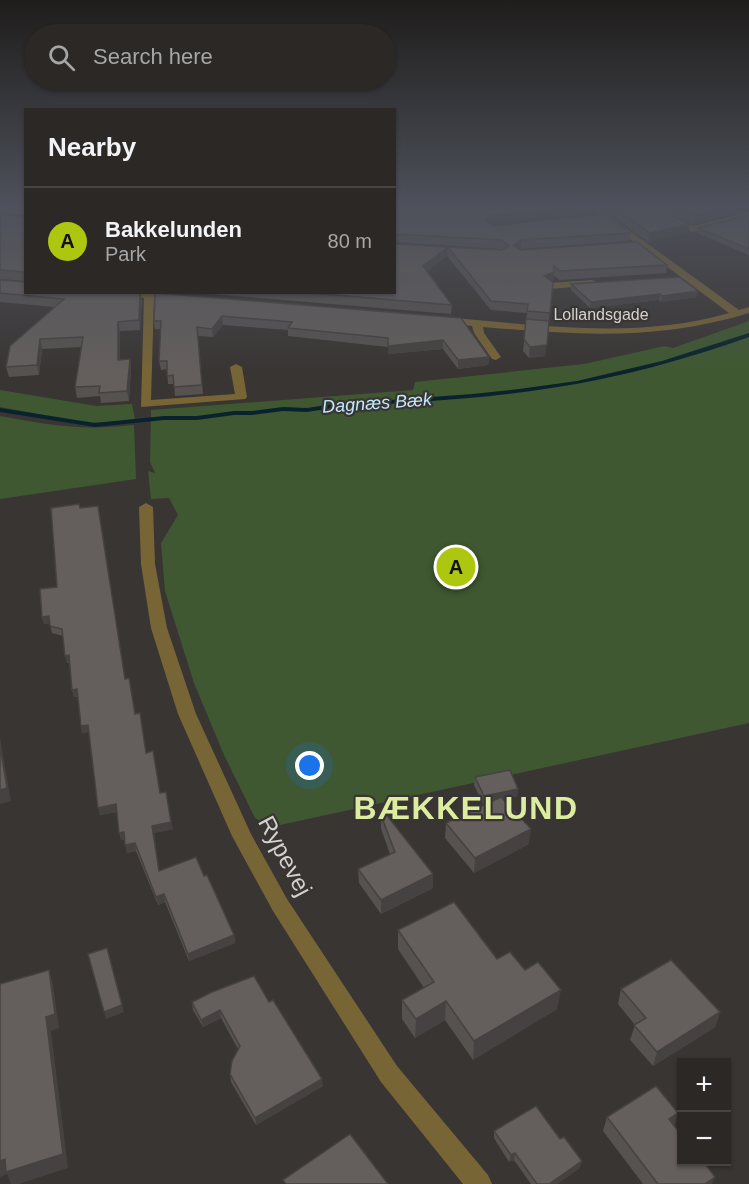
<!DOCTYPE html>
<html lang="en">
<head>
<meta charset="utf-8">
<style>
  :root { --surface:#2b2826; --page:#373432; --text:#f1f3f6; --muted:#a6a6a7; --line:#474443; --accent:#adc610 }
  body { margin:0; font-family:Helvetica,sans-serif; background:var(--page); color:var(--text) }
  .controls { position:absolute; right:18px; bottom:18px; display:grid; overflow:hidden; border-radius:0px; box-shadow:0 2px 4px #0004 }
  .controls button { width:54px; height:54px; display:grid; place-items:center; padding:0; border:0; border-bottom:2px solid var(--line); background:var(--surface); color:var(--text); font:30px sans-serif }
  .you { position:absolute; left:310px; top:766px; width:21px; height:21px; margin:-15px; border:4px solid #fff; border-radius:50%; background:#1a73e8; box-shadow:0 0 0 9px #1a73e833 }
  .badge { display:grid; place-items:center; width:39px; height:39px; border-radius:50%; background:var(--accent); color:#111; font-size:20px; font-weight:700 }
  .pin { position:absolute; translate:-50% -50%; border:3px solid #fff; box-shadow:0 2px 6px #0006 }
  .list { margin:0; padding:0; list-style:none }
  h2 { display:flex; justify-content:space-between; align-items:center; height:78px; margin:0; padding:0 24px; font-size:26px }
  h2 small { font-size:20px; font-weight:400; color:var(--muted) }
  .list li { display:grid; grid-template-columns:39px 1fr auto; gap:18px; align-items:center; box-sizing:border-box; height:108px; padding:0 24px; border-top:2px solid var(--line) }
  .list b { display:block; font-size:22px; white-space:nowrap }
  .list p { margin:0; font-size:20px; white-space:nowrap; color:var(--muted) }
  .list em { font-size:20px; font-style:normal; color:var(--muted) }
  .icon { flex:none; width:33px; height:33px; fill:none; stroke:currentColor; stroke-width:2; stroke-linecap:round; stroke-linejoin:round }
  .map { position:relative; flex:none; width:749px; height:1184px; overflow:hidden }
  .search { position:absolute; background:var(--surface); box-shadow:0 2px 4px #0004; left:24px; top:24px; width:372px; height:66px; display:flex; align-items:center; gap:15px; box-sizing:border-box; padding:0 21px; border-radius:33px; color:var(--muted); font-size:22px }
  .panel { position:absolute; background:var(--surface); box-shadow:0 2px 4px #0004; left:24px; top:108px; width:372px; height:186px; border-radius:0px }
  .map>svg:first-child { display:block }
  .green { fill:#3f5831 }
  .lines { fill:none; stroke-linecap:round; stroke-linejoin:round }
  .stream { fill:#09232e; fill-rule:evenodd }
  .minor { fill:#786536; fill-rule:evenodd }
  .wall { fill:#565250 }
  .shaded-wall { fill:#464241 }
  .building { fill:#645f5d; stroke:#464241; stroke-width:1.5 }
  .labels { text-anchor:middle; stroke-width:4.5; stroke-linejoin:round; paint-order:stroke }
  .far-street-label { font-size:16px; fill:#d4d1d0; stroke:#393533 }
  .far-water-label { font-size:18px; font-style:italic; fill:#bfe8fb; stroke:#393533 }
  .near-street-label { font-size:24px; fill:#d4d1d0; stroke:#393533 }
  .near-district-label { font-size:32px; font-weight:bold; letter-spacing:1.5px; fill:#dceda1; stroke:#393533 }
</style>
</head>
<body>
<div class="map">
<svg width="749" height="1184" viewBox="0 0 749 1184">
  <rect width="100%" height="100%" fill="#393533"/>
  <g class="green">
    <path d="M749 321V723L271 827 255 818 224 755 194 683 165 591 161 543 178 515 169 498 151 499 148 471 155 473 150 462 151 410 413 390 415 382 584 364 665 346 673 348Z"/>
    <path d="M0 390 96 406 132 404 135 420 88 423 0 407Z"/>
    <path d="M0 416C49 425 83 431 134 425L136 479 0 499Z"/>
  </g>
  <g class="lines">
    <path class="stream" d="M749 333V337C684 360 619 378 551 388 479 400 406 402 333 408L307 412 283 411 252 415H234L197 420H164L95 427 0 412V408L95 423 164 416H197L234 411H252L283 407 307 408 333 404 473 394 519 389 577 381 662 361Z"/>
    <g class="minor">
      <path d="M587 207H597L739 310 749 307V313C657 341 577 335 483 327L484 333 501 357 496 360 492 359 474 333 472 326 439 322V318L443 317C538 325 637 340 729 313Z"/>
      <path d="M749 212V218L692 232 671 221 675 218 693 226Z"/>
      <path d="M592 280 595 281V285L550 289 545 286 550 283Z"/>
      <path d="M99 292C117 292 167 289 179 298L174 301 154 299 151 400 235 394 230 367 236 364 242 367 247 397 245 399 141 407 144 298 104 295Z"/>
      <path d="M146 503 153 507 155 564 167 628 196 714 251 834 287 899 397 1066 488 1175 492 1184H463L381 1082 273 911 232 836 178 714 151 628 141 564 139 507Z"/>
    </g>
  </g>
  <g class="wall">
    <path d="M0 207H26V215L0 213Z"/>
    <path d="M394 207H592L591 213 491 224 493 226 630 233 629 241 519 249 521 250 667 265 666 273 560 280 553 275V281H551L553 282 545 356 529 358 523 351 527 313 491 310 447 256 427 271 452 305 451 314 188 292H394V244L502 250 501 249 394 242Z"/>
    <path d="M600 207H734L732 214 693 224 679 218 688 232 648 242Z"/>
    <path d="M0 215 24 217 26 216V292L142 300 140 330 120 331V359H130L131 369 129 401 101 403 100 396 77 398 75 387 81 347 42 349 39 375 9 377 6 367 54 307 0 302V280L24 282 25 281 0 279Z"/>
    <path d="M749 215V255L697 233 698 228Z"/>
    <path d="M571 284 697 297 661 302 659 300 590 308 571 290Z"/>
    <path d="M155 293 461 318 489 357 488 365 458 369 443 349 388 354V347L288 336V330L223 325 213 337 198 336 203 394 175 396 174 384H168L167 369 161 370 159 361 161 329H155L154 321Z"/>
    <path d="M80 508 125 679 146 753 160 793 171 822 173 829 154 833 159 871 204 876 234 935 235 943 189 961 165 902 158 905 136 851 127 853 125 839 121 840 117 812 100 815 89 732 82 733 78 697H74L72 690 70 663H67L63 636 52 633 50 623 44 624 42 617 57 587Z"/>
    <path d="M475 777 518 789 517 796 503 800 529 844 474 873 445 838 446 823 489 803 483 804 474 785Z"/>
    <path d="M381 815 433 888 381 914 359 883 358 869 390 854 381 829Z"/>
    <path d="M398 930 497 959 557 1009 473 1060 445 1020 415 1038 402 1019V1000L424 988 398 949Z"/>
    <path d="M621 989 720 1012 715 1027 653 1066 630 1040 635 1025 618 1004Z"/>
    <path d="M192 1002H269L323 1086 256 1125 231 1082 230 1074 238 1049 221 1018 203 1027 193 1010Z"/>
    <path d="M607 1117 674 1126 712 1184H643L603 1131Z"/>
    <path d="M494 1131 580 1168 557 1184H531L514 1160 509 1162 494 1138Z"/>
  </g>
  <g class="shaded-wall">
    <path d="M572 207H592L591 213 491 224 486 221 491 216Z"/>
    <path d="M727 207H734L732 214 693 224 695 215Z"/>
    <path d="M689 224 688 232 648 242 650 233Z"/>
    <path d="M521 240 520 249 513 255 514 246Z"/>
    <path d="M448 247 447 256 423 275V266Z"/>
    <path d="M554 272 553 281 543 285 544 276Z"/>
    <path d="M698 291 697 297 661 302 662 296Z"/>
    <path d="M141 292 142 300 140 330 139 320Z"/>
    <path d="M660 294 659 300 590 308 591 302Z"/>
    <path d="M222 316 223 325 213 337 212 329Z"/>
    <path d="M118 322 120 331V370L118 360Z"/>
    <path d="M40 339 42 349 39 375 37 365Z"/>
    <path d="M443 340V349L388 354V346Z"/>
    <path d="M547 345 545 356 529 358 530 347Z"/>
    <path d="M489 357 488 365 458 369V360Z"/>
    <path d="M130 359 131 369 129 401 127 391Z"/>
    <path d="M49 616 51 623 44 624 42 617Z"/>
    <path d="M69 655 71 662 67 663 65 656Z"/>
    <path d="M77 689 79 696 74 697 72 690Z"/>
    <path d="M88 725 89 732 82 733 81 726Z"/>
    <path d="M0 738 11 801 0 804Z"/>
    <path d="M518 789 517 796 483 804 484 796Z"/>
    <path d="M116 804 117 812 100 815 98 808Z"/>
    <path d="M171 822 173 829 154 833 152 826Z"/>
    <path d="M531 829 529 844 474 873 475 858Z"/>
    <path d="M124 832 125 839 121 840 119 833Z"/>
    <path d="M135 843 136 851 127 853 125 845Z"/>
    <path d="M433 874V888L381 914V900Z"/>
    <path d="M164 894 165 902 158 905 156 897Z"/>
    <path d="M234 935 235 943 189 961 188 954Z"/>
    <path d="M49 970 53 985 59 1028 51 1031 68 1168 19 1184H11L7 1174 0 1177V1161L46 1017Z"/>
    <path d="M561 990 557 1009 473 1060 474 1041Z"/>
    <path d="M446 1001 445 1020 415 1038 416 1019Z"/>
    <path d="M122 1005 124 1012 106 1019 104 1012Z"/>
    <path d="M220 1010 221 1018 203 1027 201 1020Z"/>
    <path d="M720 1012 715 1027 653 1066 657 1052Z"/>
    <path d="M322 1079 323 1086 256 1125 255 1118Z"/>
    <path d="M678 1113 674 1127 669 1119Z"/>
    <path d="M515 1153 514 1160 509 1162 511 1155Z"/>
    <path d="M582 1161 580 1168 557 1184H549Z"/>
    <path d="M715 1177 712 1184H705Z"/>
  </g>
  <g class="building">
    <path d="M394 207H572L491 216 486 221 493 226 603 214 630 233 521 240 514 246 521 250 637 242 667 265 560 271 554 266V272L544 276 553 282 550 313 527 311 528 304 491 301 448 247 423 266 452 305 300 292H394V244L501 250 509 246 502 240 394 234Z"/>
    <path d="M613 207H727L695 215 675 208 670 214 689 224 650 233Z"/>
    <path d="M0 215 24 217 26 216V272L0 270Z"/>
    <path d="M749 215V249L698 228Z"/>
    <path d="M679 277 698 291 662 296 660 294 591 302 571 284Z"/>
    <path d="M0 280 24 282 26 281V292H140L139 320 118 322V360L130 359 127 391 99 393 100 386 75 387 83 337 40 339 37 365 6 367 10 346 64 299 0 293Z"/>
    <path d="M155 293 461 318 489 357 458 360 443 340 388 346V338L288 328 292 322 222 316 212 329 197 327 202 385 174 387 173 375 167 376V361H159L161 321H154Z"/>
    <path d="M526 319 549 321 547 345 530 347 524 339Z"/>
    <path d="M79 504 80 508 98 506 125 679 129 678 135 714 140 713 146 753 153 751 160 793 166 792 171 822 152 826 159 871 196 857 204 876 207 875 234 935 188 954 164 894 156 897 135 843 125 845 124 832 119 833 116 804 98 808 88 725 81 726 77 689 72 690 69 655 65 656 62 629 50 626 49 616 42 617 40 589 57 587 51 508Z"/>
    <path d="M0 746 7 788 0 790Z"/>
    <path d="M510 770 518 789 484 796 475 777Z"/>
    <path d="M501 797 531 829 475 858 446 823Z"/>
    <path d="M385 813 433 874 381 900 358 869 395 852 381 815Z"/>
    <path d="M454 902 497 959 510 952 525 970 538 962 561 990 474 1041 446 1001 416 1019 402 1000 434 982 398 930Z"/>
    <path d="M107 948 122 1005 104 1012 88 954Z"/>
    <path d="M671 960 720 1012 657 1052 634 1025 646 1018 621 989Z"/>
    <path d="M49 970 55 1014 46 1017 63 1154 6 1172 5 1159 0 1161V984Z"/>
    <path d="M254 976 269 1002 273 1000 322 1079 255 1118 230 1074 232 1061 240 1046 220 1010 201 1020 192 1002 212 992Z"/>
    <path d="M656 1086 678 1113 669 1119 681 1135V1161H703L715 1177 705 1184H658L607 1117Z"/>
    <path d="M536 1106 560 1139 564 1137 582 1161 549 1184H537L515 1153 511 1155 494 1131Z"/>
    <path d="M350 1134 388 1184H286L283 1180Z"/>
  </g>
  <linearGradient id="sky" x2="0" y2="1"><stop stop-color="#1f1d1c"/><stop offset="0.55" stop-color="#4e515b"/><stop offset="1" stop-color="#4e515b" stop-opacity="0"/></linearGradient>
  <rect width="749" height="373" fill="url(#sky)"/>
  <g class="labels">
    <g class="far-street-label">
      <text x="601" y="320">Lollandsgade</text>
    </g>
    <g class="far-water-label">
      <text transform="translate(377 403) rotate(-4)" y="6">Dagnæs Bæk</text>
    </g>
    <g class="near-street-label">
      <text transform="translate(285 856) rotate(62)" y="8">Rypevej</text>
    </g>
    <g class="near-district-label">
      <text x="466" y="819">BÆKKELUND</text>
    </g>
  </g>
</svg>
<div class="controls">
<button>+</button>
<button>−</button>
</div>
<div class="you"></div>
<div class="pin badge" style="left:456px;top:567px">A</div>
<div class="search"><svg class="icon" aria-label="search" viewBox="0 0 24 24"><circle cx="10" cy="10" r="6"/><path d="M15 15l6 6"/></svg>Search here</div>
<section class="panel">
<h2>Nearby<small></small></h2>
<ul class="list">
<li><span class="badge">A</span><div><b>Bakkelunden</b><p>Park</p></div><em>80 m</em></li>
</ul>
</section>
</div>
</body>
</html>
